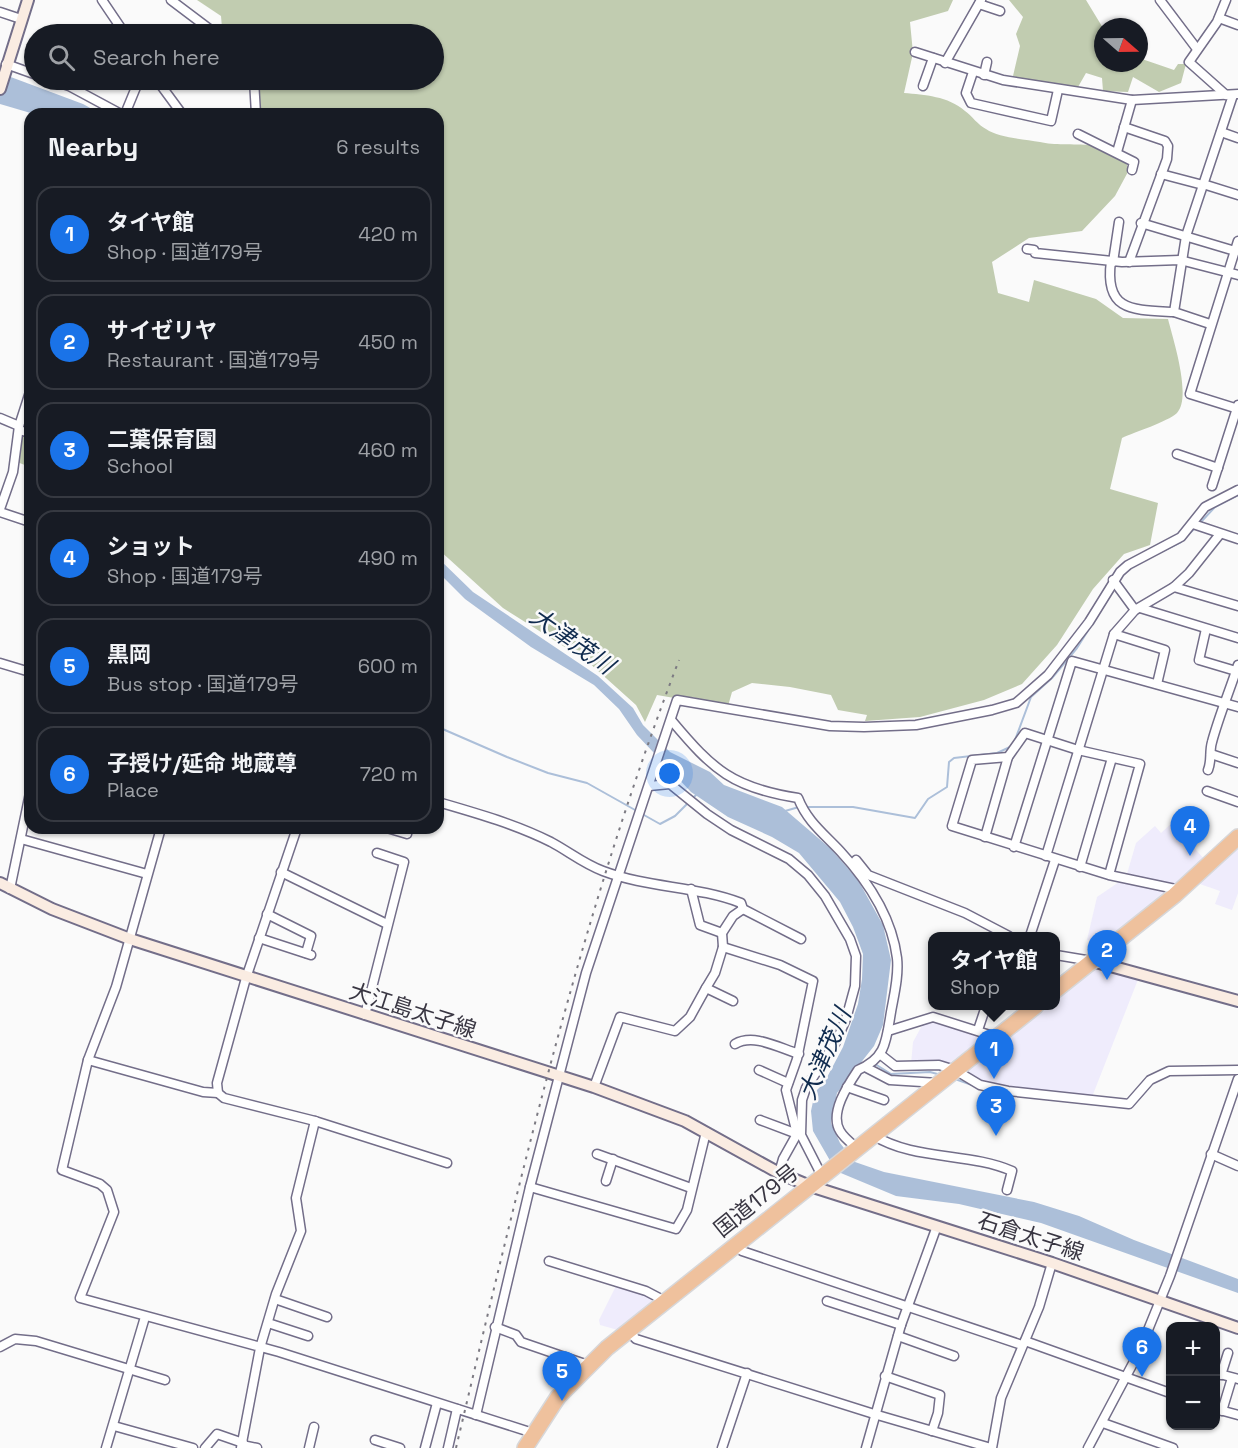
<!DOCTYPE html>
<html lang="en">
<head>
<meta charset="utf-8">
<style>
  :root { --surface:#171b24; --page:#242831; --text:#f1f3f6; --muted:#9ea1a6; --line:#363941; --accent:#1a73e8 }
  body { margin:0; font-family:"Space Grotesk","Noto Sans JP",sans-serif; background:var(--page); color:var(--text) }
  .controls { position:absolute; right:18px; bottom:18px; display:grid; overflow:hidden; border-radius:12px; box-shadow:0 2px 4px #0004 }
  .controls button { width:54px; height:54px; display:grid; place-items:center; padding:0; border:0; border-bottom:2px solid var(--line); background:var(--surface); color:var(--text); font:30px sans-serif }
  .compass { position:absolute; left:1094px; top:18px; width:54px; height:54px; border-radius:50%; background:var(--surface); box-shadow:0 2px 4px #0004; rotate:110deg }
  .you { position:absolute; left:670px; top:774px; width:21px; height:21px; margin:-15px; border:4px solid #fff; border-radius:50%; background:#1a73e8; box-shadow:0 0 0 9px #1a73e833 }
  .badge { display:grid; place-items:center; width:39px; height:39px; border-radius:50%; background:var(--accent); color:#fff; font-size:20px; font-weight:700 }
  .pin { position:absolute; translate:-50% -50px; filter:drop-shadow(0 2px 3px #0008) }
  .pin::after { content:''; position:absolute; top:32px; width:21px; height:18px; background:inherit; clip-path:polygon(0 0,100% 0,50% 100%) }
  .popup { position:absolute; left:928px; top:932px; width:132px; height:78px; box-sizing:border-box; display:grid; place-content:center; border-radius:12px; background:var(--surface); filter:drop-shadow(0 2px 4px #0005); font-size:20px; white-space:nowrap; color:var(--muted) }
  .popup b { font-size:22px; color:var(--text) }
  .popup::after { content:''; position:absolute; left:50%; top:100%; margin-left:-12px; border:12px solid transparent; border-top-color:var(--surface) }
  .list { margin:0; padding:0; list-style:none }
  h2 { display:flex; justify-content:space-between; align-items:center; height:78px; margin:0; padding:0 24px; font-size:26px }
  h2 small { font-size:20px; font-weight:400; color:var(--muted) }
  .list li { display:grid; grid-template-columns:39px 1fr auto; gap:18px; align-items:center; box-sizing:border-box; height:96px; margin:0 12px 12px; padding:0 12px; border:2px solid var(--line); border-radius:18px }
  .list b { display:block; font-size:22px; white-space:nowrap }
  .list p { margin:0; font-size:20px; white-space:nowrap; color:var(--muted) }
  .list em { font-size:20px; font-style:normal; color:var(--muted) }
  .icon { flex:none; width:33px; height:33px; fill:none; stroke:currentColor; stroke-width:2; stroke-linecap:round; stroke-linejoin:round }
  .map { position:relative; flex:none; width:1238px; height:1448px; overflow:hidden }
  .search { position:absolute; background:var(--surface); box-shadow:0 2px 4px #0004; left:24px; top:24px; width:420px; height:66px; display:flex; align-items:center; gap:15px; box-sizing:border-box; padding:0 21px; border-radius:33px; color:var(--muted); font-size:22px }
  .panel { position:absolute; background:var(--surface); box-shadow:0 2px 4px #0004; left:24px; top:108px; width:420px; height:726px; border-radius:18px }
  .map>svg:first-child { display:block }
  .built { fill:#efecfc }
  .green { fill:#c1ccb0 }
  .water { fill:#acbfd9 }
  .lines { fill:none; stroke-linecap:round; stroke-linejoin:round }
  .stream { stroke:#acbfd9; stroke-width:2 }
  .street-casing { stroke:#736e89; stroke-width:11 }
  .secondary-casing { stroke:#736e89; stroke-width:14 }
  .highway-casing { stroke:#d7d7d9; stroke-width:18 }
  .street { stroke:#fff; stroke-width:8 }
  .secondary { stroke:#faece2; stroke-width:10 }
  .highway { stroke:#efc19d; stroke-width:15 }
  .rail { stroke:#7c7a82; stroke-width:2; stroke-dasharray:3 6; stroke-linecap:butt }
  .labels { text-anchor:middle; stroke-width:5; stroke-linejoin:round; paint-order:stroke }
  .street-label { font-size:22px; fill:#393642; stroke:#fafafa }
  .water-label { font-size:24px; font-style:italic; fill:#102b4e; stroke:#fafafa }
</style>
</head>
<body>
<div class="map">
<svg width="1238" height="1448" viewBox="0 0 1238 1448">
  <rect width="100%" height="100%" fill="#fafafa"/>
  <g class="built">
    <path d="M1172 823 1205 860 1175 886 1127 874 1136 843 1155 826 1161 833Z"/>
    <path d="M1238 846V893L1232 910 1215 904 1220 891 1197 883Z"/>
    <path d="M1119 882 1166 892 1101 943 1087 940 1097 897Z"/>
    <path d="M1096 967 1139 977 1092 1097 990 1086 964 1073 1049 1006H1056V1000Z"/>
    <path d="M932 1019 984 1037 943 1068 911 1064 913 1042 924 1022Z"/>
    <path d="M617 1284 647 1295 653 1302 618 1330 600 1325 599 1320Z"/>
  </g>
  <g class="green">
    <path d="M197 0H953L948 11 910 22 913 53 904 93C925 95 948 96 965 111 972 116 978 125 986 129 999 138 1024 139 1040 142 1067 149 1119 134 1129 170L1115 196 1082 231 1029 238 992 262 998 293 1029 302 1034 280 1096 299 1123 318 1168 319C1173 339 1192 397 1177 413 1167 422 1135 432 1122 438L1110 489 1158 503 1150 545 1124 554 1093 589 1057 645 1022 684 984 700 920 717 865 721 867 715 838 710 831 695 790 687 752 683 732 692 728 706 692 697 686 700 657 695 645 722 636 705 587 661 503 608 438 549V114H260L259 80H434V34H228L222 28 221 16Z"/>
    <path d="M1009 0H1086L1103 28V63H1139V58L1174 70 1178 64H1186L1181 83 1159 92 1133 77 1128 92 1103 91 1102 78 1086 73 1078 87 1038 83 1013 76 1020 46 1016 34 1023 17Z"/>
    <path d="M23 434 30 436V467L17 462Z"/>
  </g>
  <g class="water">
    <path d="M0 73 83 104 101 114H34L0 104Z"/>
    <path d="M438 558 473 592 598 676 633 708 643 725 670 752 710 772 724 785 782 807 831 849 858 880 883 925 891 960 883 1025 874 1046 837 1093 831 1123 840 1143 855 1162 884 1172 1034 1202 1079 1216 1134 1240 1238 1279V1293L1041 1223 959 1204 896 1196 836 1171 813 1131 811 1111 815 1092 824 1083 843 1047 858 1004 862 979 863 954 853 927 840 902 799 853 772 837 728 817 691 792 637 735 619 709 594 685 531 647 465 599 438 572Z"/>
  </g>
  <g class="lines">
    <g class="stream">
      <path d="M1200 523 1215 507 1238 495"/>
      <path d="M1187 536 1196 527"/>
      <path d="M1159 553 1181 542"/>
      <path d="M438 727 507 757 548 773 587 783 660 824 675 816 696 795"/>
      <path d="M1015 740 1031 697 1052 678 1077 648 1108 599"/>
      <path d="M805 807H853L915 818 928 799 947 787 949 762 954 758 997 753 1010 747"/>
      <path d="M785 811 799 807"/>
      <path d="M875 1064 891 1074 930 1072 941 1075"/>
      <path d="M1208 1075 1227 1074"/>
      <path d="M955 1079 972 1085"/>
      <path d="M1134 1104 1146 1091"/>
    </g>
    <defs>
      <g id="street">
        <path d="M102 0 125 34"/>
        <path d="M171 0 216 34"/>
        <path d="M1160 0 1197 49"/>
        <path d="M1226 0 1217 22 1189 62 1226 95"/>
        <path d="M979 4 1000 11"/>
        <path d="M0 12 21 19"/>
        <path d="M1219 18 1238 25"/>
        <path d="M915 52 1003 80 1132 100 1238 94"/>
        <path d="M945 63 981 0"/>
        <path d="M6 64 34 74"/>
        <path d="M973 72 966 93 971 103 1051 121 1058 90"/>
        <path d="M984 75 987 62"/>
        <path d="M51 80 69 86 121 114"/>
        <path d="M157 80 182 114"/>
        <path d="M254 80 256 114"/>
        <path d="M923 86 933 58"/>
        <path d="M125 114 139 80"/>
        <path d="M1124 127 1165 141 1168 146 1167 159 1129 262"/>
        <path d="M1221 132 1238 138"/>
        <path d="M1078 134 1134 162 1132 170"/>
        <path d="M1117 152 1132 100"/>
        <path d="M1161 174 1203 185"/>
        <path d="M1203 184 1238 195"/>
        <path d="M1141 223 1235 251"/>
        <path d="M1238 241 1190 394 1238 409"/>
        <path d="M1027 249 1034 250 1035 253 1122 262 1180 260 1238 275"/>
        <path d="M1111 261C1104 312 1133 310 1174 312"/>
        <path d="M1113 262 1119 222"/>
        <path d="M1210 324 1174 312 1186 236 1233 95"/>
        <path d="M0 418 19 426"/>
        <path d="M19 430 30 433"/>
        <path d="M1177 454 1218 468"/>
        <path d="M1212 486 1238 405"/>
        <path d="M0 509 13 472 19 426 30 392"/>
        <path d="M0 512 30 522"/>
        <path d="M1193 524 1238 539"/>
        <path d="M1113 580 1135 610"/>
        <path d="M1174 587 1238 606"/>
        <path d="M1140 608 1238 638"/>
        <path d="M1206 629 1199 660 1236 671"/>
        <path d="M1114 634 1165 650 1157 684"/>
        <path d="M0 663 30 672"/>
        <path d="M672 721C713 770 733 788 798 798 807 821 823 833 840 851 867 880 892 918 897 958 899 976 894 995 891 1012 886 1042 886 1058 858 1070 848 1085 829 1113 840 1131 844 1138 851 1143 857 1148"/>
        <path d="M1211 754 1238 763"/>
        <path d="M1208 770C1212 760 1209 752 1212 742 1219 716 1230 690 1238 665"/>
        <path d="M649 786 670 784 707 814 731 830 789 859 808 875 825 896 850 939 856 956 855 986 846 1019 836 1042 806 1088 802 1100 801 1135 822 1176"/>
        <path d="M1207 791 1238 802"/>
        <path d="M438 802C476 813 515 824 551 842 568 851 584 864 603 871 648 888 697 886 741 903L743 909 801 939"/>
        <path d="M161 828 116 987 88 1060 62 1170 100 1184 107 1190 114 1212 80 1298 279 1352 533 1433"/>
        <path d="M297 828 246 978 217 1083 218 1093 224 1098 315 1121 447 1163"/>
        <path d="M387 828 407 834"/>
        <path d="M985 837 1008 757"/>
        <path d="M21 839 147 874"/>
        <path d="M1014 847 1072 661 1238 707"/>
        <path d="M1046 856 1114 634 1135 610 1174 587 1189 573 1220 534"/>
        <path d="M856 860 868 875 965 913 1009 936"/>
        <path d="M1080 867 1112 758"/>
        <path d="M281 872 387 924"/>
        <path d="M1109 875 1140 764 1078 750 1025 733 1008 757 972 760 952 826 1109 875 1180 890"/>
        <path d="M10 889 30 793"/>
        <path d="M691 889 700 925 722 933"/>
        <path d="M267 914 311 936 306 953"/>
        <path d="M1030 936 1055 860"/>
        <path d="M259 938 311 955"/>
        <path d="M723 947 780 965 813 981 797 1059 786 1090 797 1134 783 1159 779 1173"/>
        <path d="M1056 955 1092 961"/>
        <path d="M706 988 715 973 723 947 722 933 733 916 743 909"/>
        <path d="M365 1015 404 862 377 853"/>
        <path d="M978 1030 986 1006"/>
        <path d="M888 1031 933 1017 996 1037"/>
        <path d="M735 1044C754 1033 779 1048 799 1054"/>
        <path d="M881 1055 895 1066 939 1065 955 1070 980 1085 1008 1091 1129 1104 1150 1080 1169 1071 1238 1070"/>
        <path d="M88 1060 203 1092 218 1093"/>
        <path d="M867 1068 890 1080 938 1083"/>
        <path d="M759 1070 788 1083"/>
        <path d="M594 1087 620 1017 675 1031 690 1017 706 988 733 1001"/>
        <path d="M847 1087 884 1100"/>
        <path d="M760 1120 800 1135"/>
        <path d="M873 1135C914 1161 969 1152 1012 1171L1007 1190"/>
        <path d="M597 1154 691 1188"/>
        <path d="M1211 1154 1238 1166"/>
        <path d="M606 1181 613 1159"/>
        <path d="M530 1187 676 1229 687 1210 706 1132"/>
        <path d="M735 1245 742 1251 1022 1345"/>
        <path d="M549 1261 646 1291 665 1301"/>
        <path d="M275 1299 327 1317"/>
        <path d="M827 1301 901 1325"/>
        <path d="M268 1323 308 1336"/>
        <path d="M495 1327 516 1335 521 1342 588 1365"/>
        <path d="M628 1331 636 1339 874 1414 991 1448"/>
        <path d="M898 1336 954 1356"/>
        <path d="M1025 1341 1170 1393"/>
        <path d="M0 1347 15 1339 36 1341 165 1380"/>
        <path d="M1216 1373 1238 1379"/>
        <path d="M1221 1375 1228 1353"/>
        <path d="M885 1376 940 1395 938 1413 932 1431"/>
        <path d="M1216 1409 1238 1415"/>
        <path d="M1222 1411 1232 1378"/>
        <path d="M476 1415 530 1187 586 973 677 700 830 726 864 727 916 725 992 710 1016 703 1048 675 1089 622 1120 572 1128 565 1181 537 1205 507 1238 490"/>
        <path d="M1103 1423 1173 1448"/>
        <path d="M114 1426 193 1448"/>
        <path d="M375 1440 400 1448"/>
        <path d="M242 1445 257 1448"/>
        <path d="M106 1448 145 1317"/>
        <path d="M205 1448 217 1434 243 1443"/>
        <path d="M241 1448 260 1348 276 1294 301 1231 296 1198 315 1121"/>
        <path d="M309 1448 314 1427"/>
        <path d="M425 1448 437 1403"/>
        <path d="M448 1448 457 1409"/>
        <path d="M722 1448 747 1373"/>
        <path d="M866 1448 901 1325 937 1226"/>
        <path d="M992 1448 1001 1398 1039 1307 1052 1263"/>
        <path d="M1088 1448 1139 1352 1170 1276 1238 1079"/>
      </g>
      <g id="secondary">
        <path d="M0 89 28 0"/>
        <path d="M0 883 52 909 130 939 594 1087 685 1121 779 1173 810 1186 1052 1263 1238 1328"/>
        <path d="M1092 961 1238 1001"/>
      </g>
      <g id="highway">
        <path d="M1056 990 1175 895 1238 837"/>
        <path d="M525 1448 558 1397 607 1348 1036 1006"/>
      </g>
    </defs>
    <use href="#street" class="street-casing"/>
    <use href="#secondary" class="secondary-casing"/>
    <use href="#highway" class="highway-casing"/>
    <use href="#street" class="street"/>
    <use href="#secondary" class="secondary"/>
    <use href="#highway" class="highway"/>
    <path class="rail" d="M456 1448C519 1182 581 915 679 660"/>
  </g>
  <g class="labels">
    <g class="street-label">
      <text transform="translate(413 1010) rotate(18)" y="8">大江島太子線</text>
      <text transform="translate(756 1200) rotate(-39)" y="8">国道179号</text>
      <text transform="translate(1031 1236) rotate(18)" y="8">石倉太子線</text>
    </g>
    <g class="water-label">
      <text transform="translate(572 641) rotate(35)" y="8">大津茂川</text>
      <text transform="translate(825 1054) rotate(-67)" y="8">大津茂川</text>
    </g>
  </g>
</svg>
<div class="controls">
<button>+</button>
<button>−</button>
</div>
<svg class="compass" viewBox="-18 -18 36 36"><path d="M0-13l5 13h-10z" fill="#e53935"/><path d="M0 13l5-13h-10z" fill="#9ea1a6"/></svg>
<div class="you"></div>
<div class="pin badge" style="left:994px;top:1079px">1</div>
<div class="popup"><b>タイヤ館</b>Shop</div>
<div class="pin badge" style="left:1107px;top:980px">2</div>
<div class="pin badge" style="left:996px;top:1136px">3</div>
<div class="pin badge" style="left:1190px;top:856px">4</div>
<div class="pin badge" style="left:562px;top:1401px">5</div>
<div class="pin badge" style="left:1142px;top:1377px">6</div>
<div class="search"><svg class="icon" aria-label="search" viewBox="0 0 24 24"><circle cx="10" cy="10" r="6"/><path d="M15 15l6 6"/></svg>Search here</div>
<section class="panel">
<h2>Nearby<small>6 results</small></h2>
<ul class="list">
<li><span class="badge">1</span><div><b>タイヤ館</b><p>Shop · 国道179号</p></div><em>420 m</em></li>
<li><span class="badge">2</span><div><b>サイゼリヤ</b><p>Restaurant · 国道179号</p></div><em>450 m</em></li>
<li><span class="badge">3</span><div><b>二葉保育園</b><p>School</p></div><em>460 m</em></li>
<li><span class="badge">4</span><div><b>ショット</b><p>Shop · 国道179号</p></div><em>490 m</em></li>
<li><span class="badge">5</span><div><b>黒岡</b><p>Bus stop · 国道179号</p></div><em>600 m</em></li>
<li><span class="badge">6</span><div><b>子授け/延命 地蔵尊</b><p>Place</p></div><em>720 m</em></li>
</ul>
</section>
</div>
</body>
</html>
